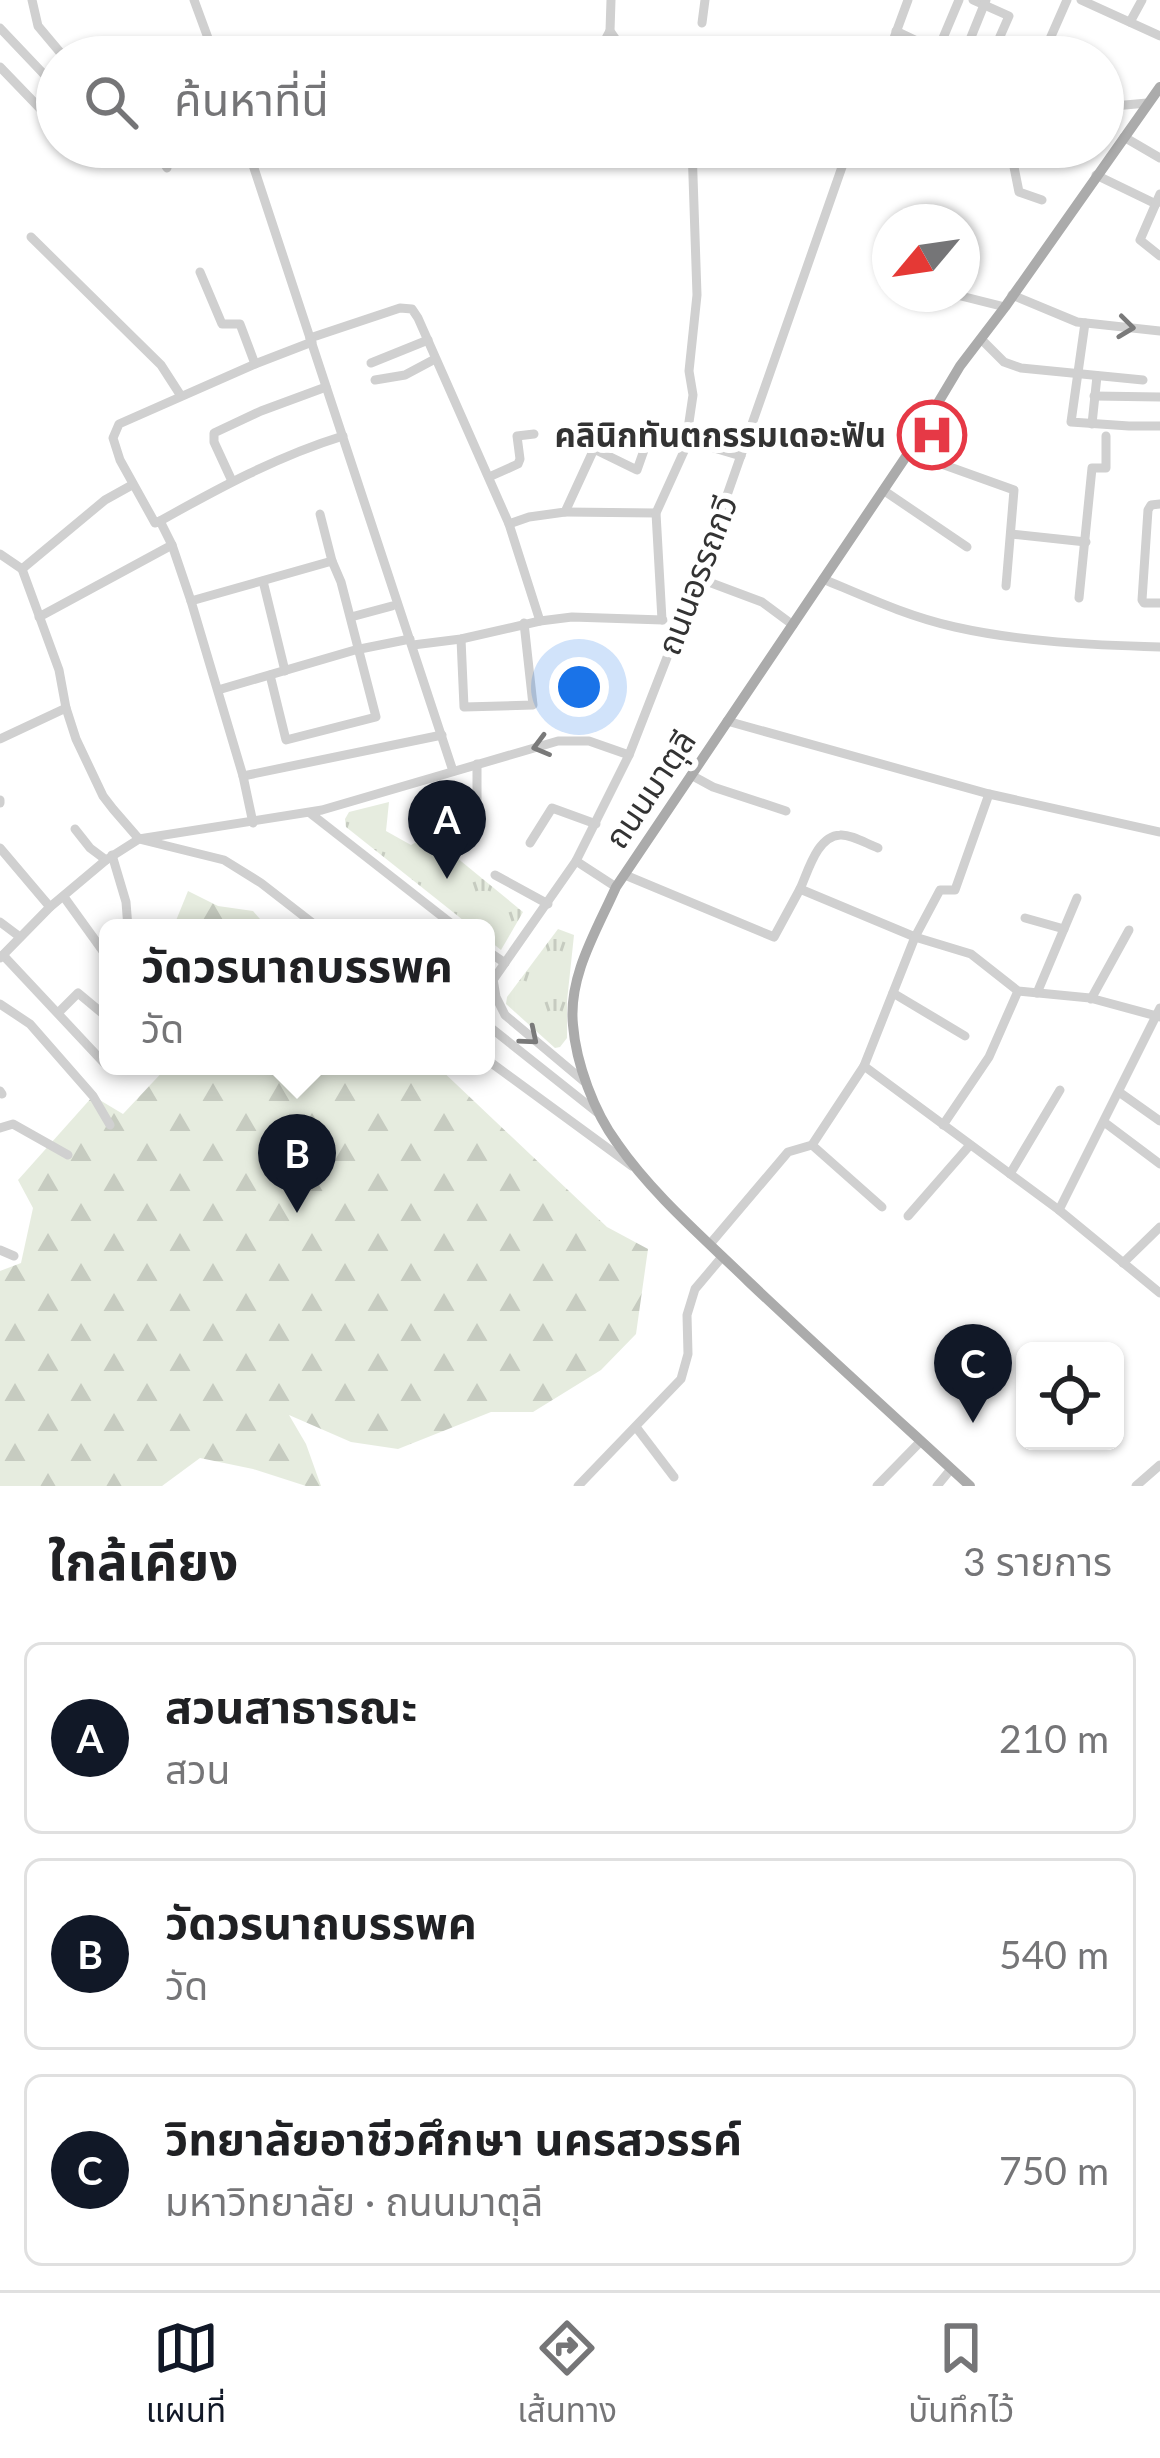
<!DOCTYPE html>
<html lang="th">
<head>
<meta charset="utf-8">
<style>
  :root { --surface:#fff; --page:#f6f6f6; --text:#202124; --muted:#757577; --line:#e0e0e0; --accent:#111827 }
  body { margin:0; font-family:Lato,"Noto Sans Thai",sans-serif; background:var(--page); color:var(--text) }
  .controls { position:absolute; right:36px; bottom:36px; display:grid; overflow:hidden; border-radius:18px; box-shadow:0 3px 9px #0004 }
  .controls button { width:108px; height:108px; display:grid; place-items:center; padding:0; border:0; border-bottom:3px solid var(--line); background:var(--surface); color:var(--text); font:60px sans-serif }
  .compass { position:absolute; left:872px; top:204px; width:108px; height:108px; border-radius:50%; background:var(--surface); box-shadow:0 3px 9px #0004; rotate:241deg }
  .you { position:absolute; left:579px; top:687px; width:42px; height:42px; margin:-30px; border:9px solid #fff; border-radius:50%; background:#1a73e8; box-shadow:0 0 0 18px #1a73e833 }
  .badge { display:grid; place-items:center; width:78px; height:78px; border-radius:50%; background:var(--accent); color:#fff; font-size:39px; font-weight:700 }
  .pin { position:absolute; translate:-50% -99px; filter:drop-shadow(0 3px 6px #0008) }
  .pin::after { content:''; position:absolute; top:63px; width:42px; height:36px; background:inherit; clip-path:polygon(0 0,100% 0,50% 100%) }
  .popup { position:absolute; left:99px; top:919px; width:396px; height:156px; box-sizing:border-box; display:grid; place-content:center; border-radius:18px; background:var(--surface); filter:drop-shadow(0 3px 9px #0005); font-size:39px; white-space:nowrap; color:var(--muted) }
  .popup b { font-size:45px; color:var(--text) }
  .popup::after { content:''; position:absolute; left:50%; top:100%; margin-left:-24px; border:24px solid transparent; border-top-color:var(--surface) }
  .list { margin:0; padding:0; list-style:none }
  h2 { display:flex; justify-content:space-between; align-items:center; height:156px; margin:0; padding:0 48px; font-size:51px }
  h2 small { font-size:39px; font-weight:400; color:var(--muted) }
  .list li { display:grid; grid-template-columns:78px 1fr auto; gap:36px; align-items:center; box-sizing:border-box; height:192px; margin:0 24px 24px; padding:0 24px; border:3px solid var(--line); border-radius:18px }
  .list b { display:block; font-size:45px; white-space:nowrap }
  .list p { margin:0; font-size:39px; white-space:nowrap; color:var(--muted) }
  .list em { font-size:39px; font-style:normal; color:var(--muted) }
  .icon { flex:none; width:66px; height:66px; fill:none; stroke:currentColor; stroke-width:2; stroke-linecap:round; stroke-linejoin:round }
  .map { position:relative; flex:none; width:1160px; height:1486px; overflow:hidden }
  .search { position:absolute; background:var(--surface); box-shadow:0 3px 9px #0004; left:36px; right:36px; top:36px; height:132px; display:flex; align-items:center; gap:30px; box-sizing:border-box; padding:0 42px; border-radius:66px; color:var(--muted); font-size:45px }
  .sheet { height:804px; background:var(--surface) }
  nav { display:flex; justify-content:space-around; align-items:center; box-sizing:border-box; height:168px; border-top:3px solid var(--line); background:var(--surface); font-size:33px; color:var(--muted) }
  nav a { display:grid; justify-items:center; gap:6px }
  nav .on { color:var(--accent) }
  .map>svg:first-child { display:block }
  .grass { fill:url(#grass-tufts) }
  .forest { fill:url(#forest-firs) }
  .lines { fill:none; stroke-linecap:round; stroke-linejoin:round }
  .minor { stroke:#d0d0d0; stroke-width:9 }
  .major { stroke:#ababab; stroke-width:10 }
  .oneway { stroke:#7a7a7a }
  .labels { text-anchor:middle; stroke-width:12; stroke-linejoin:round; paint-order:stroke }
  .poi-label { font-size:33px; font-weight:bold; fill:#333; stroke:#fff; text-anchor:end }
  .street-label { font-size:33px; fill:#333; stroke:#fff }
</style>
</head>
<body>
<div class="map">
<svg width="1160" height="1486" viewBox="0 0 1160 1486">
  <defs>
    <pattern id="grass-tufts" width="24" height="20" patternUnits="userSpaceOnUse" patternTransform="scale(3)"><rect width="24" height="20" fill="#e6ecdf"/><path d="M3 7l-1-3M5 7V3M7 7l1-3M15 17l-1-3M17 17v-4M19 17l1-3" fill="none" stroke="#c6cbc0"/></pattern>
    <pattern id="forest-firs" width="22" height="20" patternUnits="userSpaceOnUse" patternTransform="scale(3)"><rect width="22" height="20" fill="#e6ecdf"/><path d="M5 1l3.5 6h-7zM16 11l3.5 6h-7z" fill="#c6cbc0"/></pattern>
  </defs>
  <rect width="100%" height="100%" fill="#fff"/>
  <g class="grass">
    <path d="M389 802 386 831 411 845 429 835 523 912 501 950 486 938V928H473L346 827 345 819 349 812Z"/>
    <path d="M558 929 574 935 567 1001V1038L560 1047 555 1048 506 1004 507 997Z"/>
  </g>
  <g class="forest">
    <path d="M188 891 218 906 253 911 268 928H173Z"/>
    <path d="M168 1066H437L607 1227 648 1249 636 1334 601 1370 533 1412H491L398 1449 351 1442 289 1415 306 1444 321 1486H306L253 1469 200 1458 162 1486H0V1271L21 1263 33 1208 18 1180 93 1096 123 1114Z"/>
  </g>
  <g class="lines">
    <g class="minor">
      <path d="M32 0 38 26 64 57"/>
      <path d="M194 0 215 57"/>
      <path d="M611 0 610 31 628 57"/>
      <path d="M973 0 1009 16 991 57"/>
      <path d="M1081 0 1160 36"/>
      <path d="M1130 22 1142 0"/>
      <path d="M702 23 705 0"/>
      <path d="M0 28 57 88"/>
      <path d="M896 31 938 51"/>
      <path d="M996 45 1021 57"/>
      <path d="M596 57 610 31"/>
      <path d="M887 57 908 0"/>
      <path d="M935 57 959 0"/>
      <path d="M963 57 986 0"/>
      <path d="M1042 57 1067 0"/>
      <path d="M0 67 56 125"/>
      <path d="M1103 107 1147 103"/>
      <path d="M1124 137 1160 158"/>
      <path d="M154 147 167 168"/>
      <path d="M247 147 453 771"/>
      <path d="M1010 147 1019 192 1042 200"/>
      <path d="M1096 175 1156 204"/>
      <path d="M1160 194 1140 240 1160 256"/>
      <path d="M31 237 161 365 181 396"/>
      <path d="M200 272 222 324H240L255 364"/>
      <path d="M953 294 1005 307"/>
      <path d="M1012 295 1077 322 1160 331"/>
      <path d="M1085 323 1071 422 1129 426H1160"/>
      <path d="M310 338 400 308 412 309 418 318 509 524 540 621"/>
      <path d="M982 340 1004 362 1021 368 1143 380"/>
      <path d="M371 363 428 340"/>
      <path d="M375 380 405 375 435 359"/>
      <path d="M1094 396 1160 397"/>
      <path d="M1092 424 1097 376"/>
      <path d="M908 452 1014 490 1006 586"/>
      <path d="M489 477 518 464 520 459 517 436 534 434"/>
      <path d="M232 481 214 442V433L261 411 326 387"/>
      <path d="M883 490 967 547"/>
      <path d="M1160 504 1151 505 1148 510 1142 600 1144 603H1160"/>
      <path d="M565 512 656 513"/>
      <path d="M320 514 332 561"/>
      <path d="M160 521C219 488 278 456 343 436"/>
      <path d="M509 524 529 517 565 512 594 449 637 470 649 436 687 440 741 456"/>
      <path d="M1011 534 1086 542"/>
      <path d="M0 554 22 569 59 670 66 708 76 739 103 796 113 809 139 839 224 860 261 883 319 928"/>
      <path d="M22 569 105 500 132 485"/>
      <path d="M698 578 762 602 793 625"/>
      <path d="M823 579C866 597 909 617 955 627 1022 642 1092 645 1160 647"/>
      <path d="M263 581 285 671"/>
      <path d="M1079 598 1092 468H1106V436"/>
      <path d="M191 601 332 561 341 582 376 717 286 740 270 675"/>
      <path d="M39 617 172 545"/>
      <path d="M351 617 392 606"/>
      <path d="M662 620 656 513 685 449 693 395 689 371 697 295 692 147"/>
      <path d="M461 639 464 707 533 705 524 623"/>
      <path d="M413 645 461 639 540 621 572 617 663 620"/>
      <path d="M218 690 355 650 410 639"/>
      <path d="M727 721 989 794 1160 832"/>
      <path d="M0 739 66 708"/>
      <path d="M691 775 713 787 786 811"/>
      <path d="M243 776 442 735"/>
      <path d="M0 800V803"/>
      <path d="M477 809V764"/>
      <path d="M310 813 457 928"/>
      <path d="M253 823 243 776 191 601 172 545 160 521 155 523 120 460 113 438 119 424 255 364 312 342"/>
      <path d="M75 829 90 848 106 860"/>
      <path d="M530 843 552 808 596 824"/>
      <path d="M0 848 50 907"/>
      <path d="M112 855 126 902 128 928"/>
      <path d="M576 861 616 887"/>
      <path d="M495 875 548 904"/>
      <path d="M625 875 774 937 800 889 915 937 971 954 1018 991 1090 998 1160 1017"/>
      <path d="M800 889C808 872 817 836 840 835 851 834 867 844 878 848"/>
      <path d="M64 897 108 958"/>
      <path d="M1025 918 1064 929"/>
      <path d="M0 922 20 937"/>
      <path d="M486 950 505 963"/>
      <path d="M3 955 105 1064"/>
      <path d="M0 958 50 907 106 860 139 839 322 810 558 741H589L629 755"/>
      <path d="M493 979 496 997 505 1015 586 1083"/>
      <path d="M486 990 576 861 629 755 698 578 849 147"/>
      <path d="M893 993 965 1036"/>
      <path d="M1037 993 1077 898"/>
      <path d="M1091 999 1129 930"/>
      <path d="M0 1004 30 1024 93 1096 110 1125"/>
      <path d="M58 1013 78 993 108 1018"/>
      <path d="M486 1024 598 1113"/>
      <path d="M486 1059 632 1166"/>
      <path d="M864 1066 1059 1210 1160 1293"/>
      <path d="M0 1091 2 1094"/>
      <path d="M1119 1092 1160 1121"/>
      <path d="M1104 1122 1160 1164"/>
      <path d="M943 1125 989 1057 1018 991"/>
      <path d="M0 1128 13 1124 68 1155"/>
      <path d="M812 1145 882 1207"/>
      <path d="M1010 1174 1060 1090"/>
      <path d="M1059 1210 1160 1008"/>
      <path d="M908 1216 970 1145"/>
      <path d="M710 1244 788 1152 812 1145 864 1066 915 937 940 890H955L989 794"/>
      <path d="M0 1250 14 1256"/>
      <path d="M1123 1263 1160 1227"/>
      <path d="M636 1427 674 1477"/>
      <path d="M578 1486 681 1379 688 1354 687 1315 695 1289 722 1257"/>
      <path d="M877 1486 921 1441"/>
      <path d="M937 1486 951 1469"/>
      <path d="M1136 1486 1160 1465"/>
    </g>
    <path class="major" d="M970 1486C896 1418 822 1351 749 1282 704 1238 653 1195 617 1143 594 1112 576 1063 573 1025 568 976 597 930 616 887L905 458 960 366 1005 307 1160 87"/>
  </g>
  <defs><path id="oneway-chevron" d="M-2-3.5L2.5 0L-2 3.5" fill="none" stroke-width="1.6" stroke-linecap="round" stroke-linejoin="round" transform="scale(3)"/></defs>
  <g class="oneway">
    <use href="#oneway-chevron" transform="translate(1126 327) rotate(7)"/>
    <use href="#oneway-chevron" transform="translate(541 746) rotate(165)"/>
    <use href="#oneway-chevron" transform="translate(530 1037) rotate(40)"/>
  </g>
  <defs>
    <symbol id="hospital-ring" viewBox="-11 -11 22 22"><circle r="9.5" fill="#fff" stroke="#e63946" stroke-width="1.5"/><path d="M-5-5h3v3.5h4V-5h3V5h-3V1.5h-4V5h-3Z" fill="#e63946"/></symbol>
  </defs>
  <g fill-rule="evenodd">
    <use href="#hospital-ring" x="894" y="397" width="76" height="76"/>
  </g>
  <g class="labels">
    <g class="poi-label">
      <text x="886" y="447">คลินิกทันตกรรมเดอะฟัน</text>
    </g>
    <g class="street-label">
      <text transform="translate(697 575) rotate(-69)" y="12">ถนนอรรถกวี</text>
      <text transform="translate(650 789) rotate(-56)" y="12">ถนนมาตุลี</text>
    </g>
  </g>
</svg>
<div class="controls">
<button><svg class="icon" aria-label="locate" viewBox="0 0 24 24"><circle cx="12" cy="12" r="6"/><path d="M12 2v4M12 18v4M2 12h4M18 12h4"/></svg></button>
</div>
<svg class="compass" viewBox="-18 -18 36 36"><path d="M0-13l5 13h-10z" fill="#e53935"/><path d="M0 13l5-13h-10z" fill="#757577"/></svg>
<div class="you"></div>
<div class="pin badge" style="left:447px;top:879px">A</div>
<div class="pin badge" style="left:297px;top:1213px">B</div>
<div class="popup"><b>วัดวรนาถบรรพค</b>วัด</div>
<div class="pin badge" style="left:973px;top:1423px">C</div>
<div class="search"><svg class="icon" aria-label="search" viewBox="0 0 24 24"><circle cx="10" cy="10" r="6"/><path d="M15 15l6 6"/></svg>ค้นหาที่นี่</div>
</div>
<section class="sheet">
<h2>ใกล้เคียง<small>3 รายการ</small></h2>
<ul class="list">
<li><span class="badge">A</span><div><b>สวนสาธารณะ</b><p>สวน</p></div><em>210 m</em></li>
<li><span class="badge">B</span><div><b>วัดวรนาถบรรพค</b><p>วัด</p></div><em>540 m</em></li>
<li><span class="badge">C</span><div><b>วิทยาลัยอาชีวศึกษา นครสวรรค์</b><p>มหาวิทยาลัย · ถนนมาตุลี</p></div><em>750 m</em></li>
</ul>
</section>
<nav>
<a class="on"><svg class="icon" aria-label="map" viewBox="0 0 24 24"><path d="M3 6l6-2 6 2 6-2v14l-6 2-6-2-6 2zM9 4v14M15 6v14"/></svg>แผนที่</a>
<a><svg class="icon" aria-label="directions" viewBox="0 0 24 24"><path d="M12 3l9 9-9 9-9-9zM9 14v-3h6M13 9l2 2-2 2"/></svg>เส้นทาง</a>
<a><svg class="icon" aria-label="saved" viewBox="0 0 24 24"><path d="M7 4h10v16l-5-4-5 4z"/></svg>บันทึกไว้</a>
</nav>
</body>
</html>
